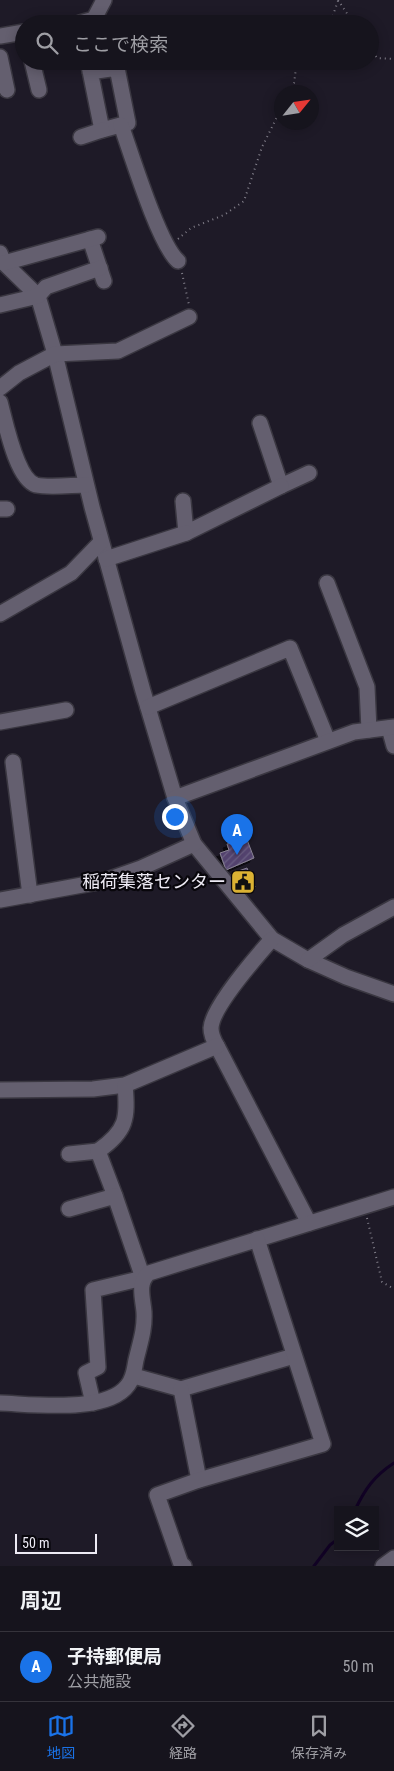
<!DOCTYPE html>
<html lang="ja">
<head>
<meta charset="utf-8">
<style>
  :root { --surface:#16141d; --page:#23212a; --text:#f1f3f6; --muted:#9e9ea4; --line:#35333b; --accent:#1a73e8 }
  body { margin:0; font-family:"Roboto Condensed","Noto Sans JP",sans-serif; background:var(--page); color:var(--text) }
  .controls { position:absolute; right:15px; bottom:15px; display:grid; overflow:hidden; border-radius:0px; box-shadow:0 2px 12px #0003 }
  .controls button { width:45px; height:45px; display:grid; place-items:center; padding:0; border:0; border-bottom:1px solid var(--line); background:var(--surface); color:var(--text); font:25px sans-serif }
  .compass { position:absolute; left:274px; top:85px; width:45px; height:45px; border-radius:50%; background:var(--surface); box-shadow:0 2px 12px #0003; rotate:60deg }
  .scale { position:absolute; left:15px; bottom:12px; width:82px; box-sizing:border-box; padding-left:5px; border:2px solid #edeaf4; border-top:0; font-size:14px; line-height:18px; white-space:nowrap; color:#edeaf4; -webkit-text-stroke:4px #08060b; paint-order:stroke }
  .you { position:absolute; left:174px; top:816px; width:18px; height:18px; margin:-12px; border:4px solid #fff; border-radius:50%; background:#1a73e8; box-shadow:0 0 0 8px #1a73e833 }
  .badge { display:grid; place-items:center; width:32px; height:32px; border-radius:50%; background:var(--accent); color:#fff; font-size:16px; font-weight:700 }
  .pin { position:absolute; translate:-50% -41px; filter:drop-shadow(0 1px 2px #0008) }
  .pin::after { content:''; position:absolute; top:26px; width:18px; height:15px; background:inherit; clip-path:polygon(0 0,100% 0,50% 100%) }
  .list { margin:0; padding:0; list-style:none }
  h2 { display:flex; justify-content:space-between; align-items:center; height:65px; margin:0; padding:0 20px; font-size:21px }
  h2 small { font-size:16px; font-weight:400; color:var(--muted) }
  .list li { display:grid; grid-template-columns:32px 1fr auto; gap:15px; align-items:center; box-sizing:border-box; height:70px; padding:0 20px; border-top:1px solid var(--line) }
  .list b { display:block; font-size:19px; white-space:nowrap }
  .list p { margin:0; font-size:16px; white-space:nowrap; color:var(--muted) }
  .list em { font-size:16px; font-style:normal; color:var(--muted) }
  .icon { flex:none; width:28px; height:28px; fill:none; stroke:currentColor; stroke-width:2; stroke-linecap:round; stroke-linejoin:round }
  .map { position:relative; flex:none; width:394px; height:1566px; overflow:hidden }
  .search { position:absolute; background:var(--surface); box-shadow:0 2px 12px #0003; left:15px; right:15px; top:15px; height:55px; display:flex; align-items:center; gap:12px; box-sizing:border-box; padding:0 18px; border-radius:28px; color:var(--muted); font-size:19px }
  .sheet { height:135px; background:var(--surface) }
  nav { display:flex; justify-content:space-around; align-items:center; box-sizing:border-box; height:70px; border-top:1px solid var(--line); background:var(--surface); font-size:14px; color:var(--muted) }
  nav a { display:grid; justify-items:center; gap:2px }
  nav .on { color:var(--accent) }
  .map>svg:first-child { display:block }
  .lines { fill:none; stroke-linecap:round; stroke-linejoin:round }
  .stream { stroke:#110224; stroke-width:3 }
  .building { fill:url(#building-hatch); stroke:#898394; filter:url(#shadow) }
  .minor-casing { stroke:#3a3741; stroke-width:18 }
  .path { stroke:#827f8a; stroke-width:2; stroke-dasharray:1 4; stroke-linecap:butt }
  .minor { stroke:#645f6f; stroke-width:15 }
  .labels { text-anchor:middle; stroke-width:4.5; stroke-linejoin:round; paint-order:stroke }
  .poi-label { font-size:18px; fill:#edeaf4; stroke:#08060b; text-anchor:end }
</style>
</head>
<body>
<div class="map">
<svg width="394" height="1566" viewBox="0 0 394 1566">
  <defs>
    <pattern id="building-hatch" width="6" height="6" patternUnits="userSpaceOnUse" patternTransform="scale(1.25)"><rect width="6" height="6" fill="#52436e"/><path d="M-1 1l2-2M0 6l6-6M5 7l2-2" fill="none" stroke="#6b5e83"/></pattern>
    <filter id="shadow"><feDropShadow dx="-4" dy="4" stdDeviation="0" flood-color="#0009"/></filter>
  </defs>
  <rect width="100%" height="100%" fill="#1e1a27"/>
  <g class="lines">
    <g class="stream">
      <path d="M355 1510C365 1489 374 1476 394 1463"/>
      <path d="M314 1566 330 1545 338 1539"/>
    </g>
  </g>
  <g class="building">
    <path d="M246 837 254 858 226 870 220 853 229 850 227 844Z"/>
    <path d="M247 868 255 887 241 893 238 886 235 887 232 879 235 878 233 873Z"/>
  </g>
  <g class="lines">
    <defs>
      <g id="minor">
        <path d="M80 23 94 19 104 0"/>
        <path d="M0 36 24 32"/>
        <path d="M0 57 7 90"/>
        <path d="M32 61 39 90"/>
        <path d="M88 61 102 130 128 123 117 68 90 72"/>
        <path d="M121 125C131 153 159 245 178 261"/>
        <path d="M81 137 102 130"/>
        <path d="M90 239 104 281"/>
        <path d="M0 253 4 263 38 296 55 354 92 507 143 691 175 798 194 844 272 939 308 960 346 977 394 994"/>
        <path d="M4 263 98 237"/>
        <path d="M0 305 38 296 46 287 100 268"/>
        <path d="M0 388 19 373 55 354 118 351 189 317"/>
        <path d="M0 402C5 420 16 479 36 485 49 488 73 485 86 485"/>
        <path d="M260 423 281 486 309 473"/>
        <path d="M183 501 186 533 281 486"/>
        <path d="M0 509H7"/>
        <path d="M106 559 186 533"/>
        <path d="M327 583 367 687 369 730"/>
        <path d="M0 614 71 573 101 542"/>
        <path d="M148 707 290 648 328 741"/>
        <path d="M0 722 66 710"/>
        <path d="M389 728 394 746"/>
        <path d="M13 762 30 895"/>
        <path d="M175 798 354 732 394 727"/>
        <path d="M0 900 104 881 141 868 194 844"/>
        <path d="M272 939C257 956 212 1007 211 1028 211 1034 214 1041 217 1046L309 1223"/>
        <path d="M308 960 343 935 394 907"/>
        <path d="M0 1090 93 1089 125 1085 217 1046"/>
        <path d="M69 1154 98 1151"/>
        <path d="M115 1196 98 1151C127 1131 128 1118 125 1085"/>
        <path d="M69 1209 115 1196 143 1278 93 1290 98 1367 86 1373 93 1403"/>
        <path d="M134 1376 181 1389 294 1356"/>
        <path d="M181 1389 199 1480"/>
        <path d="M0 1403C32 1404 107 1414 128 1385 134 1377 134 1370 136 1360 140 1343 145 1330 144 1312 143 1298 137 1283 149 1273L394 1197"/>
        <path d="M184 1566 181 1564 157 1495 199 1480 323 1444 257 1239"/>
        <path d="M383 1566 394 1558"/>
      </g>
    </defs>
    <use href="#minor" class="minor-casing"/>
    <g class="path">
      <path d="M338 0 354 24"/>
      <path d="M327 24 332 18 338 1"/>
      <path d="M370 48 377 58 394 59"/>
      <path d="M289 92 294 83 297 61"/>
      <path d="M178 239 191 228 224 215 244 201 262 147 282 107"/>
      <path d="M182 273 189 305"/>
      <path d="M367 1218 382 1282 394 1289"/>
    </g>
    <use href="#minor" class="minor"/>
  </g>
  <defs>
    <symbol id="civic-square" viewBox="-11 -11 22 22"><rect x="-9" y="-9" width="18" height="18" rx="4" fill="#dbb233" stroke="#08060b"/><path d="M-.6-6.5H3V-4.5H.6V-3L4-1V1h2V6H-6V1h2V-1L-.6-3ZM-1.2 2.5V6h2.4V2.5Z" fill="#111"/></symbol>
  </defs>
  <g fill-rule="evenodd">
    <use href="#civic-square" x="229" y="868" width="28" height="28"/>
  </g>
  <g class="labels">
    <g class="poi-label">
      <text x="226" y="888">稲荷集落センター</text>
    </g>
  </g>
</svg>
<div class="controls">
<button><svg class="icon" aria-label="layers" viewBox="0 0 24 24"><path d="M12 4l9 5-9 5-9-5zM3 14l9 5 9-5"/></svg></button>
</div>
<svg class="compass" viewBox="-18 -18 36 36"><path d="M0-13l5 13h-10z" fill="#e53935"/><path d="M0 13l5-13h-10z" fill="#9e9ea4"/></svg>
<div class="scale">50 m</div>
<div class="you"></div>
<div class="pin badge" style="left:237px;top:855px">A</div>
<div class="search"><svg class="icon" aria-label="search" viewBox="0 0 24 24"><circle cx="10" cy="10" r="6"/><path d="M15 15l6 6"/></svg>ここで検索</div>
</div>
<section class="sheet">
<h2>周辺<small></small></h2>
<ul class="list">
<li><span class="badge">A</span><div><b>子持郵便局</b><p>公共施設</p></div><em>50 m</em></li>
</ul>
</section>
<nav>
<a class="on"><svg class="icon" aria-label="map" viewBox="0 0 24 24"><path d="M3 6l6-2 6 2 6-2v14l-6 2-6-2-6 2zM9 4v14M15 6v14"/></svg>地図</a>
<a><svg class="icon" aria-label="directions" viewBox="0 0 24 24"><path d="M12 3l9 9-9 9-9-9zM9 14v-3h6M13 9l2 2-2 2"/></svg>経路</a>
<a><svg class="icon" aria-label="saved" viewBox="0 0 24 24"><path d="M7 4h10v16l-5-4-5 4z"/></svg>保存済み</a>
</nav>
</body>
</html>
